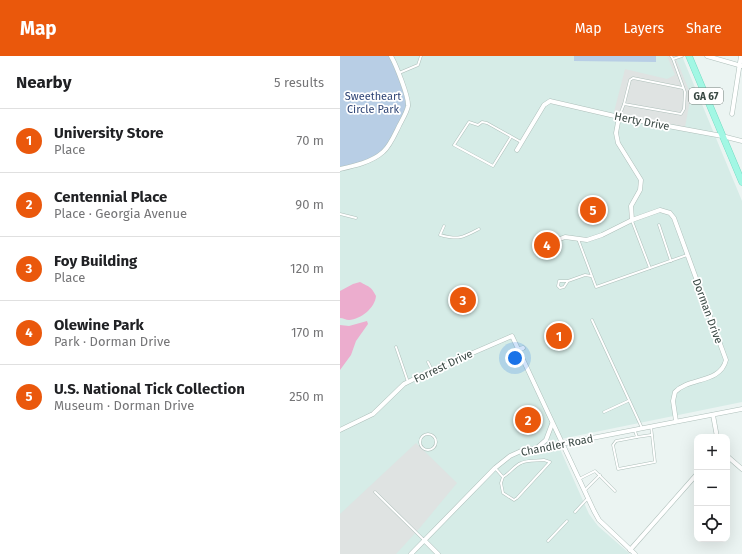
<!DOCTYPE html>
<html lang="en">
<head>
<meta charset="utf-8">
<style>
  :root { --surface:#fff; --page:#f6f6f6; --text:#202124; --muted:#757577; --line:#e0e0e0; --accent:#ea580c }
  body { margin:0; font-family:"Fira Sans",sans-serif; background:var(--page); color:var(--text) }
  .controls { position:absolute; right:12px; bottom:12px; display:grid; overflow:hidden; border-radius:8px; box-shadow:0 4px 16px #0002 }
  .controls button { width:36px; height:36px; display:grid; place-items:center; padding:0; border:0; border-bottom:1px solid var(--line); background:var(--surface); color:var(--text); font:20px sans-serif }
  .you { position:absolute; left:175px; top:302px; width:14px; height:14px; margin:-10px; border:3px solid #fff; border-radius:50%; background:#1a73e8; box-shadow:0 0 0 6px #1a73e833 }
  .badge { display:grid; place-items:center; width:26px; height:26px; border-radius:50%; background:var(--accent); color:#fff; font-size:13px; font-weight:700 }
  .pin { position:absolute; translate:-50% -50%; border:2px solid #fff; box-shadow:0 1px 4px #0006 }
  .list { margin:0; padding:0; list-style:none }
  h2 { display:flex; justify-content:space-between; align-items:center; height:52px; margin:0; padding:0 16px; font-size:17px }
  h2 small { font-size:13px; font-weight:400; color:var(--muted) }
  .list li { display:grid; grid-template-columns:26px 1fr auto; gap:12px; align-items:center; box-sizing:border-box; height:64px; padding:0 16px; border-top:1px solid var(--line) }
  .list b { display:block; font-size:15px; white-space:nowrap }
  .list p { margin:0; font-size:13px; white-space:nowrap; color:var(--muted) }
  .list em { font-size:13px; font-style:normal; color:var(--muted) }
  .icon { flex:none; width:22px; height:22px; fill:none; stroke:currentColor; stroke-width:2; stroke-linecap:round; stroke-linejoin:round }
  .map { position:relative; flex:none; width:402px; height:498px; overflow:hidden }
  header { display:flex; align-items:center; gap:24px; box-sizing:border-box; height:56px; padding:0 20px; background:var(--accent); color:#fff }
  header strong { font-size:19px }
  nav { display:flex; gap:22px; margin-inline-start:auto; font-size:14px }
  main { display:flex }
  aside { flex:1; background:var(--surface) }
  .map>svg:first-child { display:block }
  .education { fill:#d6ece7 }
  .green { fill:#b8cee5 }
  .parking { fill:#dfe3e2 }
  .water { fill:#ecadce }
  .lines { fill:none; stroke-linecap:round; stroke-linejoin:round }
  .lane-casing { stroke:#aebfba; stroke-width:3 }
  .street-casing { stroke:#aebfba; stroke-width:5 }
  .primary-casing { stroke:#72dbc2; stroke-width:7 }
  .lane { stroke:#fff; stroke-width:2 }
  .street { stroke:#fff; stroke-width:4 }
  .primary { stroke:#a2f7e4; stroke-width:6 }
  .labels { text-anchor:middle; stroke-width:3.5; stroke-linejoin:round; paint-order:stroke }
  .shield { fill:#fff; stroke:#747f7b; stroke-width:1 }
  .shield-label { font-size:10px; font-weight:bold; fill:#394843 }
  .park-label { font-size:11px; fill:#304676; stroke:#fff }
  .street-label { font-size:11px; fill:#394843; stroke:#fff }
</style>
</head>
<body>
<header>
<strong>Map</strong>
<nav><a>Map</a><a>Layers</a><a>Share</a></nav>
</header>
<main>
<aside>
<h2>Nearby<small>5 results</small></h2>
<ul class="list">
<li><span class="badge">1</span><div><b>University Store</b><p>Place</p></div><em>70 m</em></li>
<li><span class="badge">2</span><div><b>Centennial Place</b><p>Place · Georgia Avenue</p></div><em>90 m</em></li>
<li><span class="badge">3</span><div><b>Foy Building</b><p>Place</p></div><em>120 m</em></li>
<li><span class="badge">4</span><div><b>Olewine Park</b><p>Park · Dorman Drive</p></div><em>170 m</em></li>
<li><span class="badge">5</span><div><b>U.S. National Tick Collection</b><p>Museum · Dorman Drive</p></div><em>250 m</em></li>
</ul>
</aside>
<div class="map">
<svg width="402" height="498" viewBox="0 0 402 498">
  <rect width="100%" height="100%" fill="#ebf4f2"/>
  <path class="education" d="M0 0H342L402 145V346L216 384 249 458 258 470 290 498H0Z"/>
  <g class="green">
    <path d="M0 0H51L68 49 65 59 43 96 34 102 0 113Z"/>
    <path d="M234 0H316V6L234 5Z"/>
  </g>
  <g class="parking">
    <path d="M327 0H335L351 39 345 71 274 56 285 13 327 23 335 19Z"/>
    <path d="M76 387 117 427 78 474 56 498H0V458Z"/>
  </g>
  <g class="water">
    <path d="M20 226C29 231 31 230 36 240 35 252 21 263 9 264 6 264 3 262 0 262V235L13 228Z"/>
    <path d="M27 265 28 268 16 285 11 299 0 314V269L9 270Z"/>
  </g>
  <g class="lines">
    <defs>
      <g id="lane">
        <path d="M331 0 333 3 342 0"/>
        <path d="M59 17 78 9 81 0"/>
        <path d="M284 48 290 24 293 22 343 32"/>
        <path d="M279 61 284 48 341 58 344 53 345 36 333 3"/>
        <path d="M171 81 153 110 114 89 129 66 138 69 142 66 147 67 181 86"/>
        <path d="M0 158 16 162"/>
        <path d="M292 165 310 212"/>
        <path d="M319 169 331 205"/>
        <path d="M104 170 100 179C119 184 122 182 139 173"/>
        <path d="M238 183 256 231 347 199"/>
        <path d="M228 225 224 231 220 232 218 230 219 225H228L245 219 251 220"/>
        <path d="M252 264 302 372"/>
        <path d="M56 291 68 326"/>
        <path d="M88 306 92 314"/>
        <path d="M264 356 288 345"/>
        <path d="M295 375 297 381 276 385 273 389 278 413 315 406 311 370"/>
        <circle cx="88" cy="386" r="8"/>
        <path d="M297 381 311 379"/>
        <path d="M204 404 210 406 177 442 174 444 163 437 161 427 163 421C170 417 174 410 181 407 187 404 197 405 204 404Z"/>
        <path d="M155 412 163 421"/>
        <path d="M239 423 255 415 275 435"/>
        <path d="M245 434 260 419"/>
        <path d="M35 436 84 484"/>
        <path d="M235 456 247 443"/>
        <path d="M208 485 227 465"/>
      </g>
      <g id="street">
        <path d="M367 0 402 10"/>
        <path d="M392 58 401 0"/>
        <path d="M279 61 276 77 278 87 301 124 300 134 291 150 292 164"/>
        <path d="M177 94 204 49 210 45 279 61 382 80 402 85"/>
        <path d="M0 113C14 110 32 106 43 96 50 90 55 78 59 70 62 64 67 56 68 50 69 41 56 9 51 0"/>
        <path d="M210 187 225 181 247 184 262 179 292 164 320 154 330 157 334 162 386 304C380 328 349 321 335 336L333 345 336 365"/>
        <path d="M172 296 183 292"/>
        <path d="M373 359 377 381"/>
        <path d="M0 374 33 358 64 328 84 318 172 280 254 455 259 464 295 498"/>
        <path d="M198 391 206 384 212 368"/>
        <path d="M387 400 402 413"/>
        <path d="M84 484 98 498"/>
        <path d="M290 494 357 418"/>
        <path d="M71 498 155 412 170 400 181 395 221 388 402 353"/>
      </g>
      <path id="primary" d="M349 0 402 126"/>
    </defs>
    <use href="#lane" class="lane-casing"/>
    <use href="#street" class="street-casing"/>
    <use href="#primary" class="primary-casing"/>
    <use href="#lane" class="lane"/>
    <use href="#street" class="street"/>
    <use href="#primary" class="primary"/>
  </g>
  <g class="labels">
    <rect class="shield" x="349" y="32" width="34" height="16" rx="3"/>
    <g class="shield-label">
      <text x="366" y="44">GA 67</text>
    </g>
    <g class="park-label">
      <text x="33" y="44">Sweetheart<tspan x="33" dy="13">Circle Park</tspan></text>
    </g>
    <g class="street-label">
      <text transform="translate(302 65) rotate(11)" y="4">Herty Drive</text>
      <text transform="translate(368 255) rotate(70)" y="4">Dorman Drive</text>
      <text transform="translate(103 310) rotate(-25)" y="4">Forrest Drive</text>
      <text transform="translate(217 389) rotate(-11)" y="4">Chandler Road</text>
    </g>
  </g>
</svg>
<div class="controls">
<button>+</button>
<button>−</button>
<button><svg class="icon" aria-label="locate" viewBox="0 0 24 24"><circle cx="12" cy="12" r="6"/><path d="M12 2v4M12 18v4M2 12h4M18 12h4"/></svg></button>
</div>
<div class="you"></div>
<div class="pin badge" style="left:219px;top:280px">1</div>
<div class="pin badge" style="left:188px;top:364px">2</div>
<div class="pin badge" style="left:123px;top:244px">3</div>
<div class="pin badge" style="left:207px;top:189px">4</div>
<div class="pin badge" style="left:253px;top:154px">5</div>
</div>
</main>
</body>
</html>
